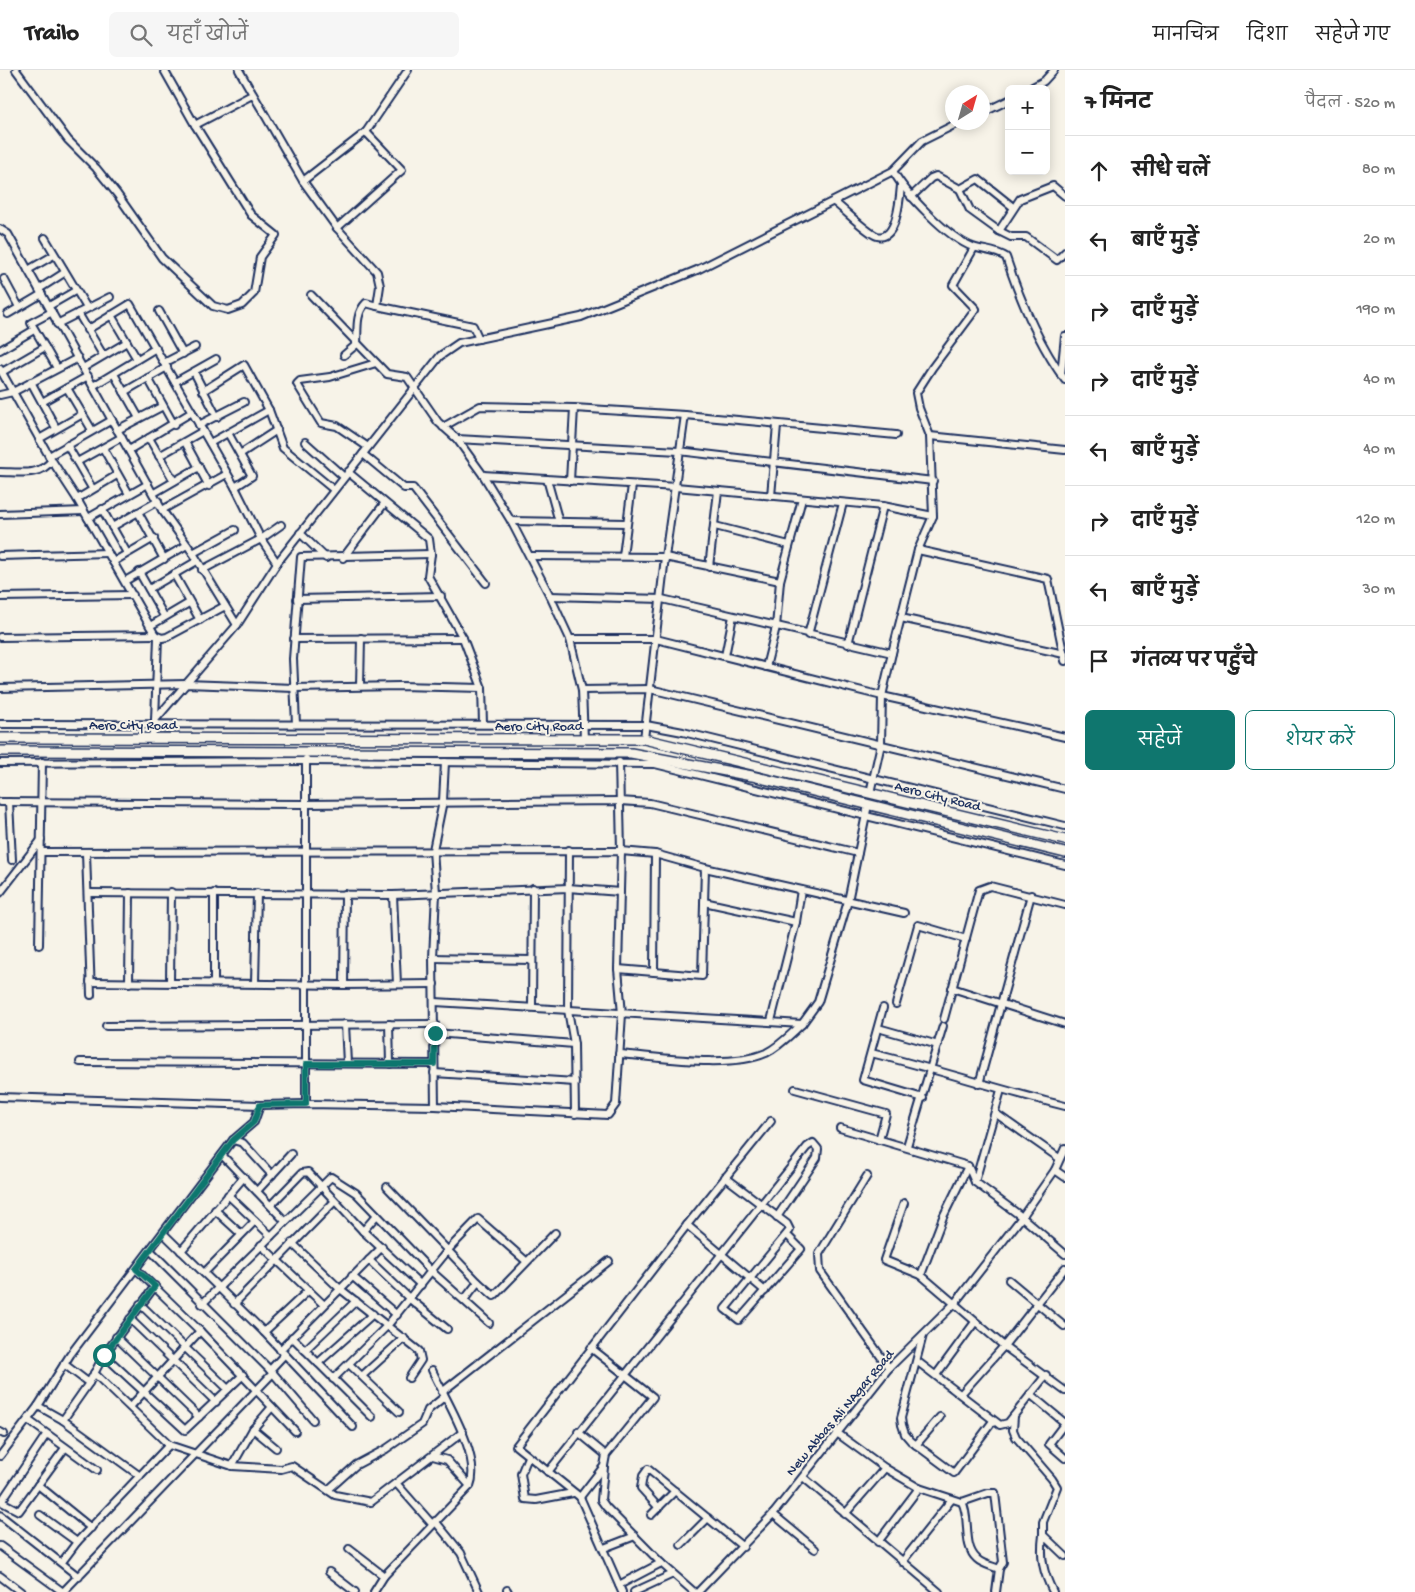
<!DOCTYPE html>
<html lang="hi">
<head>
<meta charset="utf-8">
<style>
  :root { --surface:#fff; --page:#f6f6f6; --text:#222; --muted:#767676; --line:#e0e0e0; --accent:#0f766e }
  body { margin:0; font-family:"Gochi Hand","Playpen Sans Deva",sans-serif; background:var(--page); color:var(--text) }
  .controls { position:absolute; right:15px; top:15px; display:grid; overflow:hidden; border-radius:8px; box-shadow:0 2px 12px #0003 }
  .controls button { width:45px; height:45px; display:grid; place-items:center; padding:0; border:0; border-bottom:1px solid var(--line); background:var(--surface); color:var(--text); font:25px sans-serif }
  .compass { position:absolute; left:945px; top:15px; width:45px; height:45px; border-radius:50%; background:var(--surface); box-shadow:0 2px 12px #0003; rotate:37deg }
  .stop { position:absolute; width:15px; height:15px; margin:-11px; border:4px solid #0f766e; border-radius:50%; background:#fff }
  .stop.end { background:#0f766e; border-color:#fff; box-shadow:0 1px 5px #0008 }
  .list { margin:0; padding:0; list-style:none }
  h2 { display:flex; justify-content:space-between; align-items:center; height:65px; margin:0; padding:0 20px; font-size:21px }
  h2 small { font-size:16px; font-weight:400; color:var(--muted) }
  .list li { display:grid; grid-template-columns:32px 1fr auto; gap:15px; align-items:center; box-sizing:border-box; height:70px; padding:0 20px; border-top:1px solid var(--line) }
  .list b { display:block; font-size:19px; white-space:nowrap }
  .list em { font-size:16px; font-style:normal; color:var(--muted) }
  .actions { display:flex; gap:10px; padding:15px 20px }
  .actions a { flex:1; padding:11px 0; border:1px solid var(--accent); border-radius:8px; text-align:center; font-size:18px; color:var(--accent) }
  .actions .main { background:var(--accent); color:#fff }
  .icon { flex:none; width:28px; height:28px; fill:none; stroke:currentColor; stroke-width:2; stroke-linecap:round; stroke-linejoin:round }
  .map { position:relative; flex:none; width:1065px; height:1522px; overflow:hidden }
  header { display:flex; align-items:center; gap:30px; box-sizing:border-box; height:70px; padding:0 25px; background:var(--surface); border-bottom:1px solid var(--line) }
  header strong { font-size:24px }
  nav { display:flex; gap:28px; margin-inline-start:auto; font-size:18px }
  .search { width:350px; height:45px; background:var(--page); display:flex; align-items:center; gap:12px; box-sizing:border-box; padding:0 18px; border-radius:8px; color:var(--muted); font-size:19px }
  main { display:flex }
  aside { flex:1; background:var(--surface) }
  .map>svg:first-child { display:block }
  .lines { fill:none; stroke-linecap:round; stroke-linejoin:round }
  .street-casing { stroke:#1b2f5e; stroke-width:10 }
  .secondary-casing { stroke:#1b2f5e; stroke-width:12 }
  .street { stroke:#f7f3e8; stroke-width:6 }
  .secondary { stroke:#f7f3e8; stroke-width:9 }
  .route { stroke:#0f766e; stroke-width:6 }
  .labels { text-anchor:middle; stroke-width:4; stroke-linejoin:round; paint-order:stroke }
  .street-label { font-size:14px; fill:#1b2f5e; stroke:#f7f3e8 }
</style>
</head>
<body>
<header>
<strong>Trailo</strong>
<div class="search"><svg class="icon" aria-label="search" viewBox="0 0 24 24"><circle cx="10" cy="10" r="6"/><path d="M15 15l6 6"/></svg>यहाँ खोजें</div>
<nav><a>मानचित्र</a><a>दिशा</a><a>सहेजे गए</a></nav>
</header>
<main>
<div class="map">
<svg width="1065" height="1522" viewBox="0 0 1065 1522">
  <rect width="100%" height="100%" fill="#f7f3e8"/>
  <filter id="ink" filterUnits="userSpaceOnUse"><feTurbulence type="fractalNoise" baseFrequency=".02" numOctaves="2"/><feDisplacementMap in="SourceGraphic" scale="10" xChannelSelector="R" yChannelSelector="G"/><feConvolveMatrix kernelMatrix="1 2 1 2 8 2 1 2 1" color-interpolation-filters="sRGB"/></filter>
  <g filter="url(#ink)">
    <g class="lines">
      <defs>
        <g id="street">
          <path d="M16 0 68 70 96 98 117 124 162 188 213 236 228 240 242 235 254 223 260 187 276 165 251 145 195 55 164 0"/>
          <path d="M239 0 303 111 337 158 377 202 380 216 377 236 366 233C355 244 358 260 357 274L344 285"/>
          <path d="M1029 19 1044 11 1054 0"/>
          <path d="M982 43 1009 30"/>
          <path d="M195 55 252 25"/>
          <path d="M893 101C906 124 948 168 973 177 985 181 995 180 1006 187 1020 230 1038 273 1065 310"/>
          <path d="M303 111 366 62 408 0"/>
          <path d="M960 119 970 140 999 161 1011 167H1026L1057 190 1065 182"/>
          <path d="M911 127 931 108 936 106 960 119 978 109 1013 137"/>
          <path d="M834 132C845 140 867 163 877 166 897 172 900 127 901 115"/>
          <path d="M337 158 402 100 366 62"/>
          <path d="M0 159 8 164 162 440 193 483 237 555"/>
          <path d="M999 161 1020 129 1053 116 1065 126"/>
          <path d="M45 168 87 238"/>
          <path d="M28 200 54 185"/>
          <path d="M4 209 19 237"/>
          <path d="M39 219 64 203"/>
          <path d="M311 225 387 304 407 307 438 352 457 369 483 405 511 451 550 526 570 569 582 620 584 669"/>
          <path d="M49 236 75 221"/>
          <path d="M377 236 473 256 479 269"/>
          <path d="M159 241 183 284"/>
          <path d="M52 242 31 253 57 298"/>
          <path d="M78 243 103 285"/>
          <path d="M8 244 42 224"/>
          <path d="M111 245 137 289"/>
          <path d="M57 254 110 227"/>
          <path d="M87 260 130 234 235 417 261 469 277 493"/>
          <path d="M0 280 34 260"/>
          <path d="M164 293 195 277"/>
          <path d="M83 298 127 272"/>
          <path d="M0 299 49 386 77 429 155 565 162 568 167 567 225 536"/>
          <path d="M2 302 45 277"/>
          <path d="M194 302 217 347"/>
          <path d="M114 304 139 348"/>
          <path d="M1061 305 1065 266"/>
          <path d="M148 308 174 355"/>
          <path d="M31 312 56 358"/>
          <path d="M175 312 216 289"/>
          <path d="M93 316 156 278"/>
          <path d="M67 318 92 360"/>
          <path d="M203 321 244 295 269 340 283 378 334 420"/>
          <path d="M124 322 167 297"/>
          <path d="M0 325 13 322 78 288"/>
          <path d="M42 332 88 306"/>
          <path d="M199 355 244 332"/>
          <path d="M443 357 480 336 574 338 685 345 896 365"/>
          <path d="M117 360 163 336"/>
          <path d="M228 363 252 406 235 417"/>
          <path d="M930 366 1065 380"/>
          <path d="M149 368 174 411"/>
          <path d="M39 369 81 345"/>
          <path d="M457 369 679 381 933 411"/>
          <path d="M185 372 209 416"/>
          <path d="M305 372 344 407"/>
          <path d="M210 373 269 340"/>
          <path d="M67 375 92 418"/>
          <path d="M368 377 337 356 321 353 297 314 300 311 330 307 376 293"/>
          <path d="M103 378 129 424"/>
          <path d="M129 380 192 342"/>
          <path d="M240 384 277 360"/>
          <path d="M363 384 404 418H413L486 513"/>
          <path d="M49 386 112 350"/>
          <path d="M159 386 203 361"/>
          <path d="M77 392 122 367"/>
          <path d="M0 402C18 402 40 407 52 390"/>
          <path d="M348 402 429 469 431 484 428 506 463 568 482 618 483 654"/>
          <path d="M483 405 676 417 883 436 933 446"/>
          <path d="M547 409 559 452"/>
          <path d="M570 411 574 338"/>
          <path d="M154 423 199 397"/>
          <path d="M771 426 777 355"/>
          <path d="M77 429 117 405"/>
          <path d="M102 439 127 483"/>
          <path d="M162 440 227 404"/>
          <path d="M138 442 164 489"/>
          <path d="M0 444 84 441"/>
          <path d="M88 448 148 414"/>
          <path d="M511 451 626 453"/>
          <path d="M715 456 789 475"/>
          <path d="M112 457 158 431"/>
          <path d="M300 463 326 488"/>
          <path d="M918 480 1048 509 1065 591"/>
          <path d="M193 483 235 460"/>
          <path d="M0 486 108 483"/>
          <path d="M530 486 665 487 780 511"/>
          <path d="M623 486 632 415"/>
          <path d="M343 488 384 434"/>
          <path d="M113 492 154 468"/>
          <path d="M709 497 718 421"/>
          <path d="M202 500 261 469 281 455"/>
          <path d="M139 502 164 546"/>
          <path d="M174 504 200 550"/>
          <path d="M125 511 187 475"/>
          <path d="M149 519 197 491"/>
          <path d="M550 526 662 529 892 583"/>
          <path d="M0 527 133 525"/>
          <path d="M297 529 441 526"/>
          <path d="M901 548 1064 584"/>
          <path d="M150 556 189 533"/>
          <path d="M808 565 843 433"/>
          <path d="M0 567 155 565"/>
          <path d="M294 569 463 568"/>
          <path d="M570 569H656L882 626 1065 667"/>
          <path d="M848 574 883 436"/>
          <path d="M725 586 733 546"/>
          <path d="M766 597 776 557 780 511 802 429"/>
          <path d="M360 616 361 568"/>
          <path d="M0 618 186 614 294 618 400 616 482 618"/>
          <path d="M582 620 650 619 1065 719"/>
          <path d="M155 650 237 555 277 493 440 286 459 273 581 247 697 200 893 101 922 71 960 52"/>
          <path d="M0 654 646 655 683 662 1065 756"/>
          <path d="M296 654 293 589 301 487 431 484"/>
          <path d="M152 667 155 650 158 567"/>
          <path d="M644 669 665 487 685 345"/>
          <path d="M0 693 306 691 655 694 1065 795"/>
          <path d="M870 723 881 674 882 626 892 583 918 480 933 446 930 366 919 338 916 323 932 298 976 239 953 215 974 178"/>
          <path d="M0 732 305 734 620 731 650 733 858 783"/>
          <path d="M9 732 12 790"/>
          <path d="M569 780 568 940 574 974 575 1044"/>
          <path d="M41 782 621 781 655 784 705 798 904 843"/>
          <path d="M86 783 91 925"/>
          <path d="M0 823 41 770"/>
          <path d="M88 823 393 825 568 818 620 822"/>
          <path d="M214 823V912"/>
          <path d="M393 825 397 914"/>
          <path d="M704 832 796 852"/>
          <path d="M39 875 42 692"/>
          <path d="M433 888 532 890"/>
          <path d="M618 899 702 906 705 798"/>
          <path d="M654 902 655 784"/>
          <path d="M90 912 344 915 434 914"/>
          <path d="M170 912 171 822"/>
          <path d="M129 913 130 823"/>
          <path d="M255 913 257 823"/>
          <path d="M344 915 345 824"/>
          <path d="M952 918 1065 954"/>
          <path d="M435 932 802 954 818 932 848 831 868 735"/>
          <path d="M896 934 918 855 966 869"/>
          <path d="M532 936 533 818"/>
          <path d="M883 938 863 1010 923 1028"/>
          <path d="M944 949 979 820 990 816 1065 835"/>
          <path d="M771 951 796 852 801 820"/>
          <path d="M345 954 347 993"/>
          <path d="M389 954 390 994"/>
          <path d="M106 956 435 954"/>
          <path d="M878 958 938 975"/>
          <path d="M435 963 574 974"/>
          <path d="M871 983C936 999 1000 1020 1065 1036"/>
          <path d="M619 984C659 987 730 999 766 983 780 976 791 964 802 954"/>
          <path d="M80 992 434 994"/>
          <path d="M434 1003 575 1012"/>
          <path d="M979 1014 1031 825"/>
          <path d="M795 1019 886 1044 879 1070"/>
          <path d="M0 1027 260 1035 306 1034 435 1036 608 1045 616 1034 622 944 618 899 621 781 619 692"/>
          <path d="M306 1034V689"/>
          <path d="M435 1036 433 888 436 823 433 780 443 731 445 692"/>
          <path d="M995 1043 1059 1088"/>
          <path d="M840 1058 968 1096 975 1112 1022 1147 1065 1184"/>
          <path d="M233 1070 243 1073 272 1105"/>
          <path d="M907 1076 943 956"/>
          <path d="M222 1085 285 1151"/>
          <path d="M968 1096 943 1147 921 1205 1004 1276 1065 1321"/>
          <path d="M1055 1100 1065 1107"/>
          <path d="M867 1106 819 1184 820 1201 889 1298"/>
          <path d="M725 1107 787 1154 790 1160 725 1239 739 1250 801 1179 787 1165"/>
          <path d="M975 1112 1001 1020"/>
          <path d="M387 1117 478 1212 494 1226 555 1163"/>
          <path d="M257 1121 291 1084"/>
          <path d="M228 1125 271 1166"/>
          <path d="M904 1133 884 1190 921 1205"/>
          <path d="M271 1135 302 1103 308 1102 363 1161 421 1215"/>
          <path d="M215 1140 241 1164"/>
          <path d="M687 1155 765 1221"/>
          <path d="M363 1161 377 1145"/>
          <path d="M164 1164 264 1262 353 1357"/>
          <path d="M292 1173 339 1218 419 1281 421 1290 409 1308"/>
          <path d="M261 1175 323 1234"/>
          <path d="M151 1181 273 1303 313 1350"/>
          <path d="M181 1181 244 1107"/>
          <path d="M369 1190 411 1230 447 1259"/>
          <path d="M136 1199 200 1261 295 1361"/>
          <path d="M204 1203 255 1151"/>
          <path d="M352 1206 397 1245"/>
          <path d="M1009 1210 1064 1256"/>
          <path d="M464 1230 478 1212"/>
          <path d="M140 1234 228 1319"/>
          <path d="M202 1234 331 1107 356 1123 431 1201 489 1253"/>
          <path d="M234 1234 334 1132"/>
          <path d="M130 1249 216 1332"/>
          <path d="M264 1262 309 1220"/>
          <path d="M923 1265 901 1348 902 1355 905 1364 911 1371 954 1403 993 1351"/>
          <path d="M116 1267 199 1347"/>
          <path d="M292 1267 372 1347"/>
          <path d="M591 1278 653 1327 606 1385 604 1396 580 1427 622 1522"/>
          <path d="M280 1280 382 1177"/>
          <path d="M305 1280 356 1231"/>
          <path d="M104 1285 185 1360 243 1305"/>
          <path d="M918 1292 1000 1355 1008 1353 1046 1305"/>
          <path d="M318 1293 373 1244"/>
          <path d="M64 1294 89 1313"/>
          <path d="M349 1294 399 1342"/>
          <path d="M270 1300 284 1285"/>
          <path d="M94 1303 169 1375 232 1396 281 1399 292 1396 335 1425 371 1432 463 1362"/>
          <path d="M936 1305 975 1252"/>
          <path d="M362 1306 404 1268"/>
          <path d="M333 1309 387 1256 448 1180 478 1149 526 1191"/>
          <path d="M442 1322 609 1191"/>
          <path d="M961 1324 1004 1276 1065 1198"/>
          <path d="M1030 1324 1065 1353"/>
          <path d="M38 1336 63 1350 140 1406"/>
          <path d="M130 1337 200 1261"/>
          <path d="M1014 1346 1013 1360 1016 1367 1052 1409 1057 1417 1043 1452V1465L1065 1486"/>
          <path d="M28 1350 97 1400"/>
          <path d="M63 1350 89 1313 104 1285 155 1216"/>
          <path d="M1065 1353 1049 1374 1065 1388"/>
          <path d="M253 1359 276 1378"/>
          <path d="M0 1362 4 1364"/>
          <path d="M578 1362 606 1385"/>
          <path d="M837 1363 885 1398 919 1418 962 1432 988 1423H995L1003 1492 999 1499 996 1522"/>
          <path d="M916 1375 940 1347"/>
          <path d="M0 1386 38 1336 70 1285 233 1070 254 1052 260 1035"/>
          <path d="M433 1386 447 1390 470 1416"/>
          <path d="M528 1387 521 1404 525 1429 536 1430 573 1423"/>
          <path d="M232 1396 253 1359 272 1337"/>
          <path d="M604 1397 601 1430 606 1437 661 1493 694 1522"/>
          <path d="M548 1402 807 1077 813 1073 818 1079 817 1088 777 1147"/>
          <path d="M803 1407 939 1522"/>
          <path d="M396 1413 432 1454"/>
          <path d="M38 1415 91 1458"/>
          <path d="M328 1420 356 1395 386 1379 422 1354 428 1340 444 1327"/>
          <path d="M580 1427 516 1376 687 1155 771 1051"/>
          <path d="M0 1431 19 1441 65 1378"/>
          <path d="M1 1432 46 1365"/>
          <path d="M962 1432C971 1448 962 1476 977 1489 982 1494 992 1496 999 1499"/>
          <path d="M659 1438 641 1418 643 1406 648 1399 743 1477"/>
          <path d="M773 1444 815 1479"/>
          <path d="M845 1444 885 1398"/>
          <path d="M0 1445 79 1507"/>
          <path d="M40 1445 77 1472"/>
          <path d="M651 1445 675 1421"/>
          <path d="M435 1451 461 1483 479 1522"/>
          <path d="M1043 1465C1040 1488 1043 1502 1053 1522"/>
          <path d="M878 1472 919 1418"/>
          <path d="M681 1475 708 1448"/>
          <path d="M0 1476 63 1522"/>
          <path d="M604 1478 635 1466"/>
          <path d="M349 1479 384 1506"/>
          <path d="M62 1492 77 1472 169 1375"/>
          <path d="M902 1492 952 1429"/>
          <path d="M329 1502 355 1522"/>
          <path d="M0 1506 21 1522"/>
          <path d="M619 1515 661 1493"/>
          <path d="M507 1520 508 1522"/>
          <path d="M63 1522 273 1303"/>
          <path d="M374 1522 384 1506 470 1416C482 1386 445 1329 432 1300"/>
          <path d="M634 1522 673 1504"/>
          <path d="M698 1522 773 1444 889 1298 954 1234 1022 1147 1055 1100 1065 1078"/>
        </g>
        <g id="secondary">
          <path d="M0 668 644 669 1065 770"/>
          <path d="M0 681 631 683 752 706 1065 783"/>
        </g>
      </defs>
      <use href="#street" class="street-casing"/>
      <use href="#secondary" class="secondary-casing"/>
      <use href="#street" class="street"/>
      <use href="#secondary" class="secondary"/>
    </g>
  </g>
  <g class="lines" filter="url(#ink)">
    <path class="route" d="M104 1285 155 1216 136 1199 233 1070 254 1052 260 1035 306 1034V994H434L435 963"/>
  </g>
  <g class="labels">
    <g class="street-label">
      <text x="133" y="659">Aero City Road</text>
      <text x="539" y="660">Aero City Road</text>
      <text transform="translate(938 725) rotate(14)" y="5">Aero City Road</text>
      <text transform="translate(839 1342) rotate(-50)" y="5">New Abbas Ali NAgar Road</text>
    </g>
  </g>
</svg>
<div class="controls">
<button>+</button>
<button>−</button>
</div>
<svg class="compass" viewBox="-18 -18 36 36"><path d="M0-13l5 13h-10z" fill="#e53935"/><path d="M0 13l5-13h-10z" fill="#767676"/></svg>
<div class="stop" style="left:104px;top:1285px"></div>
<div class="stop end" style="left:435px;top:963px"></div>
</div>
<aside>
<h2>7 मिनट<small>पैदल · 520 m</small></h2>
<ul class="list">
<li><svg class="icon" aria-label="ahead" viewBox="0 0 24 24"><path d="M12 20V5M6 11l6-6 6 6"/></svg><div><b>सीधे चलें</b></div><em>80 m</em></li>
<li><svg class="icon" aria-label="left" viewBox="0 0 24 24"><path d="M17 20v-9H6M10 6l-5 5 5 5"/></svg><div><b>बाएँ मुड़ें</b></div><em>20 m</em></li>
<li><svg class="icon" aria-label="right" viewBox="0 0 24 24"><path d="M7 20v-9h11M14 6l5 5-5 5"/></svg><div><b>दाएँ मुड़ें</b></div><em>190 m</em></li>
<li><svg class="icon" aria-label="right" viewBox="0 0 24 24"><path d="M7 20v-9h11M14 6l5 5-5 5"/></svg><div><b>दाएँ मुड़ें</b></div><em>40 m</em></li>
<li><svg class="icon" aria-label="left" viewBox="0 0 24 24"><path d="M17 20v-9H6M10 6l-5 5 5 5"/></svg><div><b>बाएँ मुड़ें</b></div><em>40 m</em></li>
<li><svg class="icon" aria-label="right" viewBox="0 0 24 24"><path d="M7 20v-9h11M14 6l5 5-5 5"/></svg><div><b>दाएँ मुड़ें</b></div><em>120 m</em></li>
<li><svg class="icon" aria-label="left" viewBox="0 0 24 24"><path d="M17 20v-9H6M10 6l-5 5 5 5"/></svg><div><b>बाएँ मुड़ें</b></div><em>30 m</em></li>
<li><svg class="icon" aria-label="arrive" viewBox="0 0 24 24"><path d="M6 21V4h12l-3 4 3 4H6"/></svg><div><b>गंतव्य पर पहुँचे</b></div></li>
</ul>
<div class="actions"><a class="main">सहेजें</a><a>शेयर करें</a></div>
</aside>
</main>
</body>
</html>
